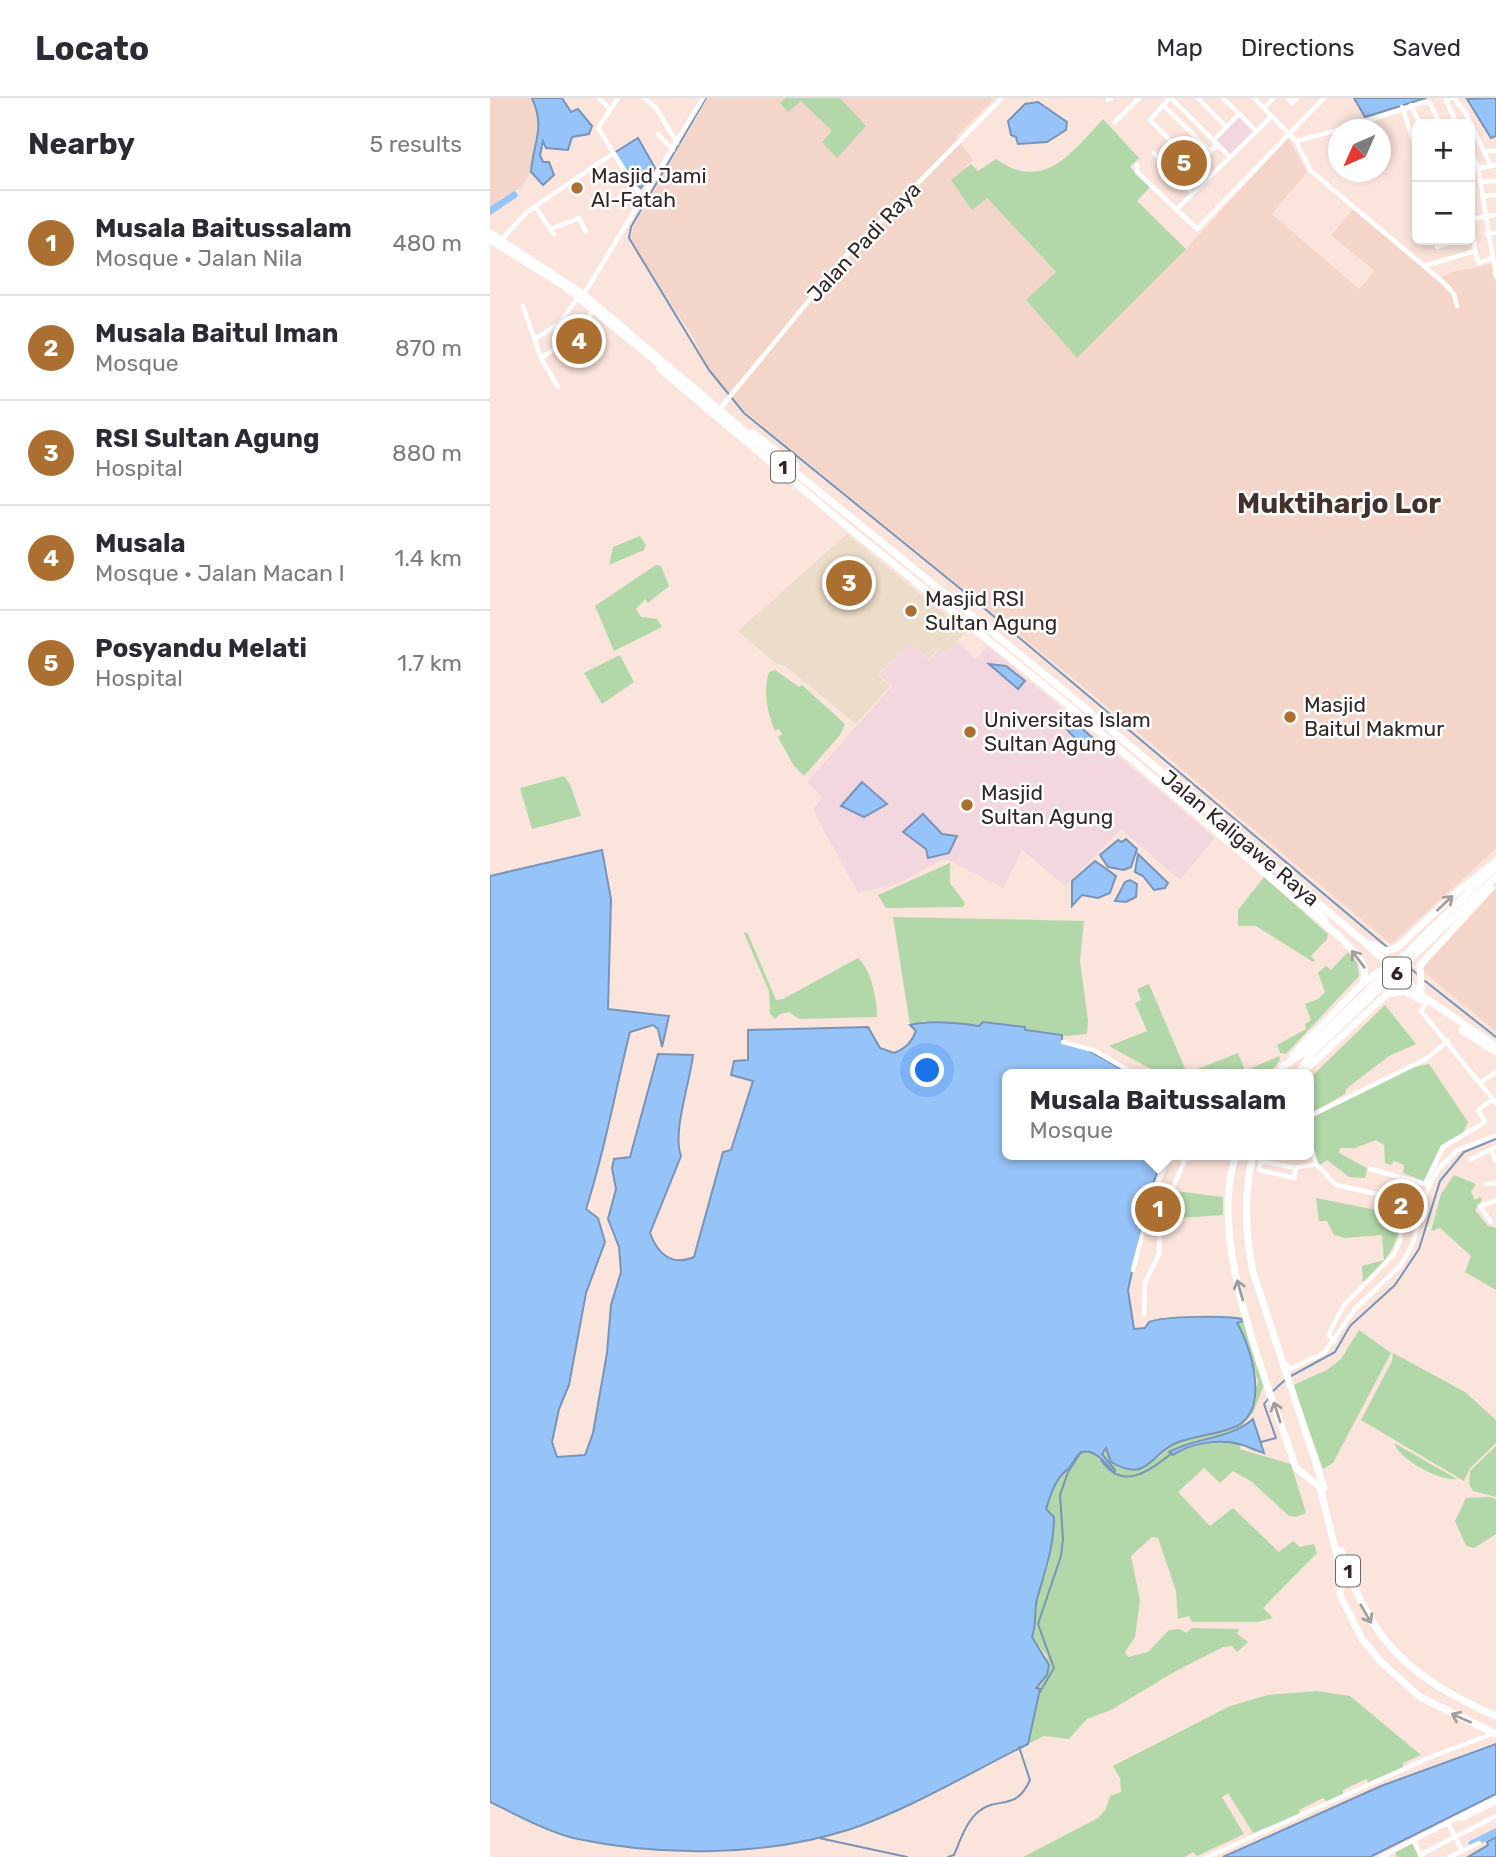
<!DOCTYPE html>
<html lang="en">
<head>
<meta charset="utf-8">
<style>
  :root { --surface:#fff; --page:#f7f7f7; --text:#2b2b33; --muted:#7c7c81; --line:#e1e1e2; --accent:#ab7031 }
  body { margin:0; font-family:Rubik,sans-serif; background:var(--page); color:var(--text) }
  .controls { position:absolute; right:21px; top:21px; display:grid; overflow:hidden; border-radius:10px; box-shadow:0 4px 10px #0003 }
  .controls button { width:63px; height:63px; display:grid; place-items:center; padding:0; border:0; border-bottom:2px solid var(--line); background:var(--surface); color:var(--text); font:35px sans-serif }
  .compass { position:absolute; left:838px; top:21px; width:63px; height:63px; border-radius:50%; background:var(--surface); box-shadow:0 4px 10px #0003; rotate:225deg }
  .you { position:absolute; left:438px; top:973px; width:24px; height:24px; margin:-18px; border:5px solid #fff; border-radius:50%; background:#1a73e8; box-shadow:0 0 0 10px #1a73e833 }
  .badge { display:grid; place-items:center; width:46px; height:46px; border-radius:50%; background:var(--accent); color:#fff; font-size:23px; font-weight:700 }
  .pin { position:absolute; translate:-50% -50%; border:4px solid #fff; box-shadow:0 2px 7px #0006 }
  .popup { position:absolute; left:512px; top:971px; width:312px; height:91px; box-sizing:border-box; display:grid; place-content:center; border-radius:10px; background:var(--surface); filter:drop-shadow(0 2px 5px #0005); font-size:23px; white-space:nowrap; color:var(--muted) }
  .popup b { font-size:26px; color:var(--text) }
  .popup::after { content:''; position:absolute; left:50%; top:100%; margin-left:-14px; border:14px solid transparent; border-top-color:var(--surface) }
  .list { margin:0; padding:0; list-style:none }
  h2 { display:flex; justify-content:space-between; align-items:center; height:91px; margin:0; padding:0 28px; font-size:30px }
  h2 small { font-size:23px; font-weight:400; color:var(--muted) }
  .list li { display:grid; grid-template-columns:46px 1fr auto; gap:21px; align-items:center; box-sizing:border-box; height:105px; padding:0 28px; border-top:2px solid var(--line) }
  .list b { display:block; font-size:26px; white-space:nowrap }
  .list p { margin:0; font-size:23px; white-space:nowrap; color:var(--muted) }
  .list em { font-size:23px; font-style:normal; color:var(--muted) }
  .map { position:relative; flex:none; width:1006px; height:1759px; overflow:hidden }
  header { display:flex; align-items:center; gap:42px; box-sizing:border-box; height:98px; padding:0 35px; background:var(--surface); border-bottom:2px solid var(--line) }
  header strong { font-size:33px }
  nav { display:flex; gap:38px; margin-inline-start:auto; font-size:24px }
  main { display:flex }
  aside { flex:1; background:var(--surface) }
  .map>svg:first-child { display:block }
  .built { fill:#f4d5c9 }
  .education { fill:#f2d8de }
  .medical { fill:#ecddca }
  .green { fill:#b2d8aa }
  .water { fill:#96c3f8; stroke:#7894b9; stroke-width:2 }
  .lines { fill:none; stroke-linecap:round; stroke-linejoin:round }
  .stream { stroke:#7894b9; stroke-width:2 }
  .river { stroke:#96c3f8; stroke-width:7 }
  .minor { stroke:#fff; stroke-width:4.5 }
  .highway { stroke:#fff; stroke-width:7 }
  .oneway { stroke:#a29e9d }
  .poi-dot { fill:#ab7031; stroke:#fff; stroke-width:2.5 }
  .labels { text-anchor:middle; stroke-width:5; stroke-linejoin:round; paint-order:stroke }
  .shield { fill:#fff; stroke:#6f6866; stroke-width:2 }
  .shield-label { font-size:19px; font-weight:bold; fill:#312825 }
  .poi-label { font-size:21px; fill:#312825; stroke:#fff; text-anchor:start }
  .street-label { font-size:21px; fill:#312825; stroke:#fff }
  .district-label { font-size:28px; font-weight:bold; fill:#43312b; stroke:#fff }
</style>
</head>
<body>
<header>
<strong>Locato</strong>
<nav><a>Map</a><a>Directions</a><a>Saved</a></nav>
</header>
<main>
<aside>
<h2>Nearby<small>5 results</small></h2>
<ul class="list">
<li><span class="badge">1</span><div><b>Musala Baitussalam</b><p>Mosque · Jalan Nila</p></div><em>480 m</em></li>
<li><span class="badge">2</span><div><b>Musala Baitul Iman</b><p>Mosque</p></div><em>870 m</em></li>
<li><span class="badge">3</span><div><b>RSI Sultan Agung</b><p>Hospital</p></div><em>880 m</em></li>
<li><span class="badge">4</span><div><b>Musala</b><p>Mosque · Jalan Macan I</p></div><em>1.4 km</em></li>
<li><span class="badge">5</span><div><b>Posyandu Melati</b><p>Hospital</p></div><em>1.7 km</em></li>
</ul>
</aside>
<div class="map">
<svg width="1006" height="1759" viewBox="0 0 1006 1759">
  <rect width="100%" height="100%" fill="#fbe4db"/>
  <g class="built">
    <path d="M0 0H42L50 18 48 48 41 74 32 89 14 98 0 111Z"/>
    <path d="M218 0H501L503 2 466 39 483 62 462 82 497 100 566 175 536 202 696 151 798 40 817 74 782 116 869 191 885 173 841 137 864 111 948 181 962 174 1002 166 1006 185V751L901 846 595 590 250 309 219 271 201 235 148 158 141 140 144 128Z"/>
    <path d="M1006 790V933L931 872Z"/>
  </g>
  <g class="education">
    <path d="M749 17 765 33 740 58 725 42Z"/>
    <path d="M467 544 486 561 498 548 725 740 690 782 631 731 575 788 532 752 513 790 458 762H452L407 786 368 795 323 712 332 699 317 684 402 588 389 577 420 545 439 562 449 552 455 557Z"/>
  </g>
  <path class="medical" d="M357 436 476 534 455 556 448 551 439 561 420 545 388 577 400 588 366 626 295 568 285 565 248 533Z"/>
  <g class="green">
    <path d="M296 0H350L376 28 347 60 332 44 342 33 311 3 298 14 290 5Z"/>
    <path d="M613 21 649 60 640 69 660 89 647 103 696 151 587 260 536 202 566 174 497 100 482 112 461 82 481 66 488 73 506 61C553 95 582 55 613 21Z"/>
    <path d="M150 438 156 447 154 452 119 467 123 449Z"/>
    <path d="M166 467 171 468 179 488 158 505 155 501 146 511 151 519 167 521 172 529 124 553 105 508Z"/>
    <path d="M130 557 144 584 112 606 94 575Z"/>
    <path d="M285 572 309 589 312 587 355 626 350 637 314 678 304 668 288 639 292 636 289 631 285 633C277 614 273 594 279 574Z"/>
    <path d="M74 678 80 686 91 718 42 731 30 690Z"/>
    <path d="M460 765V785L475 805 473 809 396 810 388 797Z"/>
    <path d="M774 779 838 836 837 841 821 858 825 862 823 864 766 828H748V812Z"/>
    <path d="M403 819 594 823 590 863 598 923 597 936 577 938 534 932 535 929 458 928 435 923 420 927Z"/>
    <path d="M257 834 286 902 293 901 368 860C382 873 387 902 387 919L309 921 299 914 290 916 285 921 280 916 279 893 254 835Z"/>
    <path d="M858 854 867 864 869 878 796 956 790 955 787 947 816 931 815 926 821 922 815 906 828 901 835 894 828 875 836 868 841 872Z"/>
    <path d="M659 886 697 975 748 955 755 973 789 958 790 962 779 976H670L619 948 657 933 645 905 651 902 647 891Z"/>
    <path d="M895 907 926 946 899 958 856 991 855 996 819 1016V981Z"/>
    <path d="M939 966 978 1024 973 1035 951 1047 934 1083 913 1075 914 1067 904 1063 901 1067 895 1065 894 1047 886 1042 865 1050H850L849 1055 877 1070 875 1080 859 1079 837 1062 830 1067 824 1063 818 1020 924 969Z"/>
    <path d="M964 1077 986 1086 981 1094 985 1102 990 1099 992 1102 985 1112 998 1128 1006 1130V1192L975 1174 981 1158 950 1130 941 1133 951 1096Z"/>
    <path d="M685 1093 733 1099V1117L676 1121 674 1118Z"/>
    <path d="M826 1100 912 1117C907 1151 896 1162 873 1188L872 1168 894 1162 892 1137 855 1140 844 1137 837 1123H829Z"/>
    <path d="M756 1222 775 1284 764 1313 748 1332 691 1348 680 1355 683 1356 716 1344 751 1345 750 1351 801 1366 816 1415 806 1419 799 1418 762 1384 743 1373 730 1385 714 1370 688 1394 720 1428 743 1410 789 1454 803 1443 810 1449 824 1446 827 1455 773 1510 783 1520 767 1524H702L699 1518 688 1521 686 1493 668 1440 662 1439 641 1458 650 1502 645 1539 635 1554 638 1559 658 1554 679 1532 690 1531 696 1535 702 1530 749 1531 747 1536 758 1544 747 1554 742 1548 733 1549 684 1574 621 1612 597 1621 579 1641 554 1638 538 1646 550 1591H545L557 1577V1558L542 1539 546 1504 559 1465 556 1411 563 1388 569 1376 579 1371 587 1357 596 1353 602 1354 623 1375 625 1372 618 1367 611 1352 616 1350 620 1358 668 1360 686 1345 707 1337 733 1333 758 1317 768 1284 754 1237 747 1224Z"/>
    <path d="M869 1232 901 1255 843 1365 833 1371 803 1287 837 1272 851 1261Z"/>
    <path d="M903 1255 975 1294 1006 1322V1345L980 1370 974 1383 871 1322 902 1263Z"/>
    <path d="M904 1345 967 1381C949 1383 910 1362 904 1345Z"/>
    <path d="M1006 1348V1399L983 1393 979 1386 980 1373Z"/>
    <path d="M1000 1399 1006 1401V1436L984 1450 976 1448 965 1423 976 1400Z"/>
    <path d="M827 1593 860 1598 931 1657 913 1665V1670L879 1685 876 1681 853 1692V1697L837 1704 833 1700 809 1712 810 1716 763 1735 738 1695 732 1699 754 1736 707 1758 703 1754 695 1759H533L608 1720 616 1711 620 1698 631 1694 630 1680 623 1668 740 1608 778 1597Z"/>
    <path d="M922 1745 929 1759H907L905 1754Z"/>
  </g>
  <g class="water">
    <path d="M42 0H72L81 14 88 11 102 28 99 36 82 39 78 52 56 50 53 43 50 57 53 64H59L64 77 53 87 41 74C43 44 56 31 42 0Z"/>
    <path d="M864 0H936L875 19Z"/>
    <path d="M1006 0V38L1001 40 977 1Z"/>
    <path d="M548 4 577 24 576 32 557 44 528 46 526 39 521 37 518 23 535 6Z"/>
    <path d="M148 40 165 70 151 90 140 81 124 55Z"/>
    <path d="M499 566 516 568 535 583 528 591Z"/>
    <path d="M573 614 605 642 598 651C585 640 570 630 573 614Z"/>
    <path d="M372 684 397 706 374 719 351 708Z"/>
    <path d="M433 716 452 736 467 738 459 755 438 760 436 751 413 734Z"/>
    <path d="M636 741 647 751 641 769 634 772 618 769 610 757 628 742 632 744Z"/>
    <path d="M112 752 121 801 118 911 179 918 172 949 168 931 163 927 140 934C125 993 115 1053 96 1111L108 1120 115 1144 96 1195 79 1287 69 1311 62 1344 67 1359 95 1357 103 1335 117 1255 121 1207 131 1174 129 1149 118 1121 126 1091 122 1070 124 1061 140 1059 168 956 203 957C200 985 182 1034 191 1058L160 1135C167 1155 182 1169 204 1159L233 1054 241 1052 263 983 241 977 244 963 258 962V932L378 929 390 950 404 955C416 950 421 945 426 933L420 927C439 922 469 925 489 928L493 924 535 929V932L572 937V944L589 947 640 976H518V1057H675L673 1061H665L664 1067 669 1069 659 1097 638 1192 644 1231 655 1230 659 1224C673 1218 741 1217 756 1222L747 1225C761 1248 780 1311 747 1328 728 1337 706 1337 686 1345 658 1358 658 1385 621 1364L616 1350 612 1356 625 1372 624 1375C617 1366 601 1347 589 1356 584 1360 583 1367 579 1370 565 1381 562 1393 556 1411L564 1419C564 1449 555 1473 547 1501 544 1513 547 1524 542 1539L559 1567 557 1577 546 1590 550 1591 538 1646C481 1674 422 1710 361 1731 274 1759 171 1759 83 1740 54 1732 27 1717 0 1704V778Z"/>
    <path d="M648 756 678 785 675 790 664 792 653 778 645 774Z"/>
    <path d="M605 763 626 778 620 795 608 800 592 797 582 808V783Z"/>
    <path d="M640 782 647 786 646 799 636 804 625 803 635 784Z"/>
    <path d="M763 1321 774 1355C766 1353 755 1347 749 1346 728 1341 701 1345 683 1357L679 1354C706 1339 739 1342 763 1321Z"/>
    <path d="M1006 1646V1696L880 1759H733L891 1688Z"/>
    <path d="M1006 1739V1759H978L998 1747 997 1744Z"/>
  </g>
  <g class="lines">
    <g class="stream">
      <path d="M216 0 141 129 139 140 219 272 254 315 488 505 897 849"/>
      <path d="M917 867 928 877"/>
      <path d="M935 883 1006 939"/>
      <path d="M801 1278 845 1254 860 1228 905 1187 929 1151 950 1083 974 1054 1006 1041"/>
      <path d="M783 1293 796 1281"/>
      <path d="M771 1344 786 1340 774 1306 778 1301"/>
      <path d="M611 1362C633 1394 659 1373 682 1355"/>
      <path d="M550 1594 564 1570 548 1526 571 1458 573 1441 570 1397 578 1374 591 1354"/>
      <path d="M329 1740 417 1759"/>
      <path d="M458 1759 464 1757C470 1743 476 1724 488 1714 508 1697 525 1715 540 1682L529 1649"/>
    </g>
    <g class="river">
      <path d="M0 113 24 97"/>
      <path d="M982 1746 1006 1734"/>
    </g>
    <g class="minor">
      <path d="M109 0 119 10"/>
      <path d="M128 0 108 30 153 102"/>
      <path d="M154 0 166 10 187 45"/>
      <path d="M680 0 660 22 705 68"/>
      <path d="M681 0 740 59"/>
      <path d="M708 0 736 29"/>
      <path d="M733 0 766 33"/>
      <path d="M764 0 806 43 821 73 954 185 964 196 967 208"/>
      <path d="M798 0 802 5 807 0"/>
      <path d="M961 0 956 2 967 26"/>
      <path d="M964 0 975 14 1001 68"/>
      <path d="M618 2 621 0"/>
      <path d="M673 7 720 53"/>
      <path d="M921 7 930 26"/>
      <path d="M912 9 927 53"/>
      <path d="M774 10 784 0"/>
      <path d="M625 24 649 0"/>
      <path d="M850 32 934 4 940 5 950 26"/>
      <path d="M168 36 183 52"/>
      <path d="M724 42 749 16"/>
      <path d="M806 43 848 32"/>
      <path d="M980 52 988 69 1006 179"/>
      <path d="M994 53H1006"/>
      <path d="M664 55 703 95"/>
      <path d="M647 67V74L707 131 834 0"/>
      <path d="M980 72 1006 67"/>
      <path d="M690 81 728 46"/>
      <path d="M990 84 1006 83"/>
      <path d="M992 98 1006 97"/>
      <path d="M126 103 142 89"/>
      <path d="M46 110 64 136"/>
      <path d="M687 111 782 18"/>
      <path d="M980 121 1006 117"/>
      <path d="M61 131 89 120 96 134"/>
      <path d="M997 136 1006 135"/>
      <path d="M11 142 37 114 122 56"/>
      <path d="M947 149 968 142"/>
      <path d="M985 153 989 165 1001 160"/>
      <path d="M934 168 985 153 980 112"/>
      <path d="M94 196 213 0"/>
      <path d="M33 208 51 260 68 289"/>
      <path d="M46 240 69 226 88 199"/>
      <path d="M51 260 84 238 103 213"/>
      <path d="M228 313 354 160 512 0"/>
      <path d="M936 905 931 913 1006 1005"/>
      <path d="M573 944 603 952 645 976"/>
      <path d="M991 984 1006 974"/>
      <path d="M818 1019 936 961 958 943"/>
      <path d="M818 1038 826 1066"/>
      <path d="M1001 1051 1006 1063"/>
      <path d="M687 1057H725"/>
      <path d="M738 1057 745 1061"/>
      <path d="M770 1057 771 1063 805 1070 826 1066 846 1087 932 1106"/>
      <path d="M981 1061 1006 1049"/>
      <path d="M771 1063 769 1072 804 1080 806 1070"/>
      <path d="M880 1071 935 1086 953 1049 995 1024 988 1012 1003 1001"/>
      <path d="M996 1086 1006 1085"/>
      <path d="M1001 1124 990 1108 1006 1103"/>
      <path d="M643 1172 662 1098 680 1057"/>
      <path d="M654 1217 655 1185 669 1156 670 1120 696 1059"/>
      <path d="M845 1243 838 1237 854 1207 904 1156 910 1143 916 1101 923 1082"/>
      <path d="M796 1266 800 1271 834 1255 865 1211 911 1167 923 1145 938 1090 949 1070 968 1052 1006 1037"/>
      <path d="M972 1721 1006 1704"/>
      <path d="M958 1725 972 1753"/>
      <path d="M924 1743 931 1758"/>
      <path d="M930 1757 1006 1718"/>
      <path d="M717 1759 943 1658 1005 1635"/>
      <path d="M891 1759 1006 1700"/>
      <path d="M959 1759 989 1745"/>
    </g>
    <g class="highway">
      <path d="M0 135 94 197 252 331 571 590 872 842 934 899 1006 948"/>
      <path d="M0 142 74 188 174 270"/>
      <path d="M170 271 359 430 566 597 849 838"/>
      <path d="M263 335 306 368"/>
      <path d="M815 800 835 822"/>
      <path d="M847 836C859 849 881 866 873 884"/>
      <path d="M881 846 897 853 908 849 959 801 1006 763"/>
      <path d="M931 893 930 867 1001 790"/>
      <path d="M897 896 914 893 931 902"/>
      <path d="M972 932 1006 954"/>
      <path d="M803 957 871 887 890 873 900 875"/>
      <path d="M792 969 817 952 1006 768"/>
      <path d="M813 974 897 896 903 881"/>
      <path d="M808 976 821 956 1006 779"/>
      <path d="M746 1057C716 1142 778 1286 806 1370L830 1389 851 1474 850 1497 872 1541 892 1565 930 1599 1006 1636"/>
      <path d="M763 1057C754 1095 755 1135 763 1174L834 1390"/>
      <path d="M851 1452C879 1544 920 1580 1006 1618"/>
    </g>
  </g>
  <defs><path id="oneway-shaft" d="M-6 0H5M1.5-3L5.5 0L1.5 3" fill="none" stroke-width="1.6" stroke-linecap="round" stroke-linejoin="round" transform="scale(1.75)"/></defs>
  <g class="oneway">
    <use href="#oneway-shaft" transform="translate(955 805) rotate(-43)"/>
    <use href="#oneway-shaft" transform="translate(868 861) rotate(-127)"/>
    <use href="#oneway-shaft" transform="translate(750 1192) rotate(-106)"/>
    <use href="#oneway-shaft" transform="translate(787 1314) rotate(-108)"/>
    <use href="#oneway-shaft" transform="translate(876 1516) rotate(60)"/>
    <use href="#oneway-shaft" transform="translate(971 1620) rotate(-156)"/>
  </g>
  <g class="poi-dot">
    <circle cx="87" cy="90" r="7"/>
    <circle cx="421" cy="513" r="7"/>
    <circle cx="800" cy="619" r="7"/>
    <circle cx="480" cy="634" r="7"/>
    <circle cx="477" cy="707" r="7"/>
  </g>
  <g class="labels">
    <g class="shield">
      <rect x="281" y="353.5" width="24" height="31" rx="5"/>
      <rect x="893" y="859.5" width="28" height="31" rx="5"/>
      <rect x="846" y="1457.5" width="24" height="31" rx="5"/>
    </g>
    <g class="shield-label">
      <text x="293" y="376">1</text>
      <text x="907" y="882">6</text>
      <text x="858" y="1480">1</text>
    </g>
    <g class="poi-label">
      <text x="101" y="85">Masjid Jami<tspan x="101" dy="24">Al-Fatah</tspan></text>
      <text x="435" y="508">Masjid RSI<tspan x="435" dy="24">Sultan Agung</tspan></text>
      <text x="814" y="614">Masjid<tspan x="814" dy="24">Baitul Makmur</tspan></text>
      <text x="494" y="629">Universitas Islam<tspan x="494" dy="24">Sultan Agung</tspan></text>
      <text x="491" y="702">Masjid<tspan x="491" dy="24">Sultan Agung</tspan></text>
    </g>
    <g class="street-label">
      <text transform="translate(374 144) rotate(-47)" y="7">Jalan Padi Raya</text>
      <text transform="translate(750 740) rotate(40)" y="7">Jalan Kaligawe Raya</text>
    </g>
    <g class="district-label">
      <text x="849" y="415">Muktiharjo Lor</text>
    </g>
  </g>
</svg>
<div class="controls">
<button>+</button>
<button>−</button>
</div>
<svg class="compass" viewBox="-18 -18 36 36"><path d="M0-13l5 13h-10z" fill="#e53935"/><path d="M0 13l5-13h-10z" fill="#7c7c81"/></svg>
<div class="you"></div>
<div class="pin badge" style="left:668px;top:1111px">1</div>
<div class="popup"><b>Musala Baitussalam</b>Mosque</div>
<div class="pin badge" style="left:911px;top:1108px">2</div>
<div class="pin badge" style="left:359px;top:485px">3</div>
<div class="pin badge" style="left:89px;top:243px">4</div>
<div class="pin badge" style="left:694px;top:65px">5</div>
</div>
</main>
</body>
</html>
